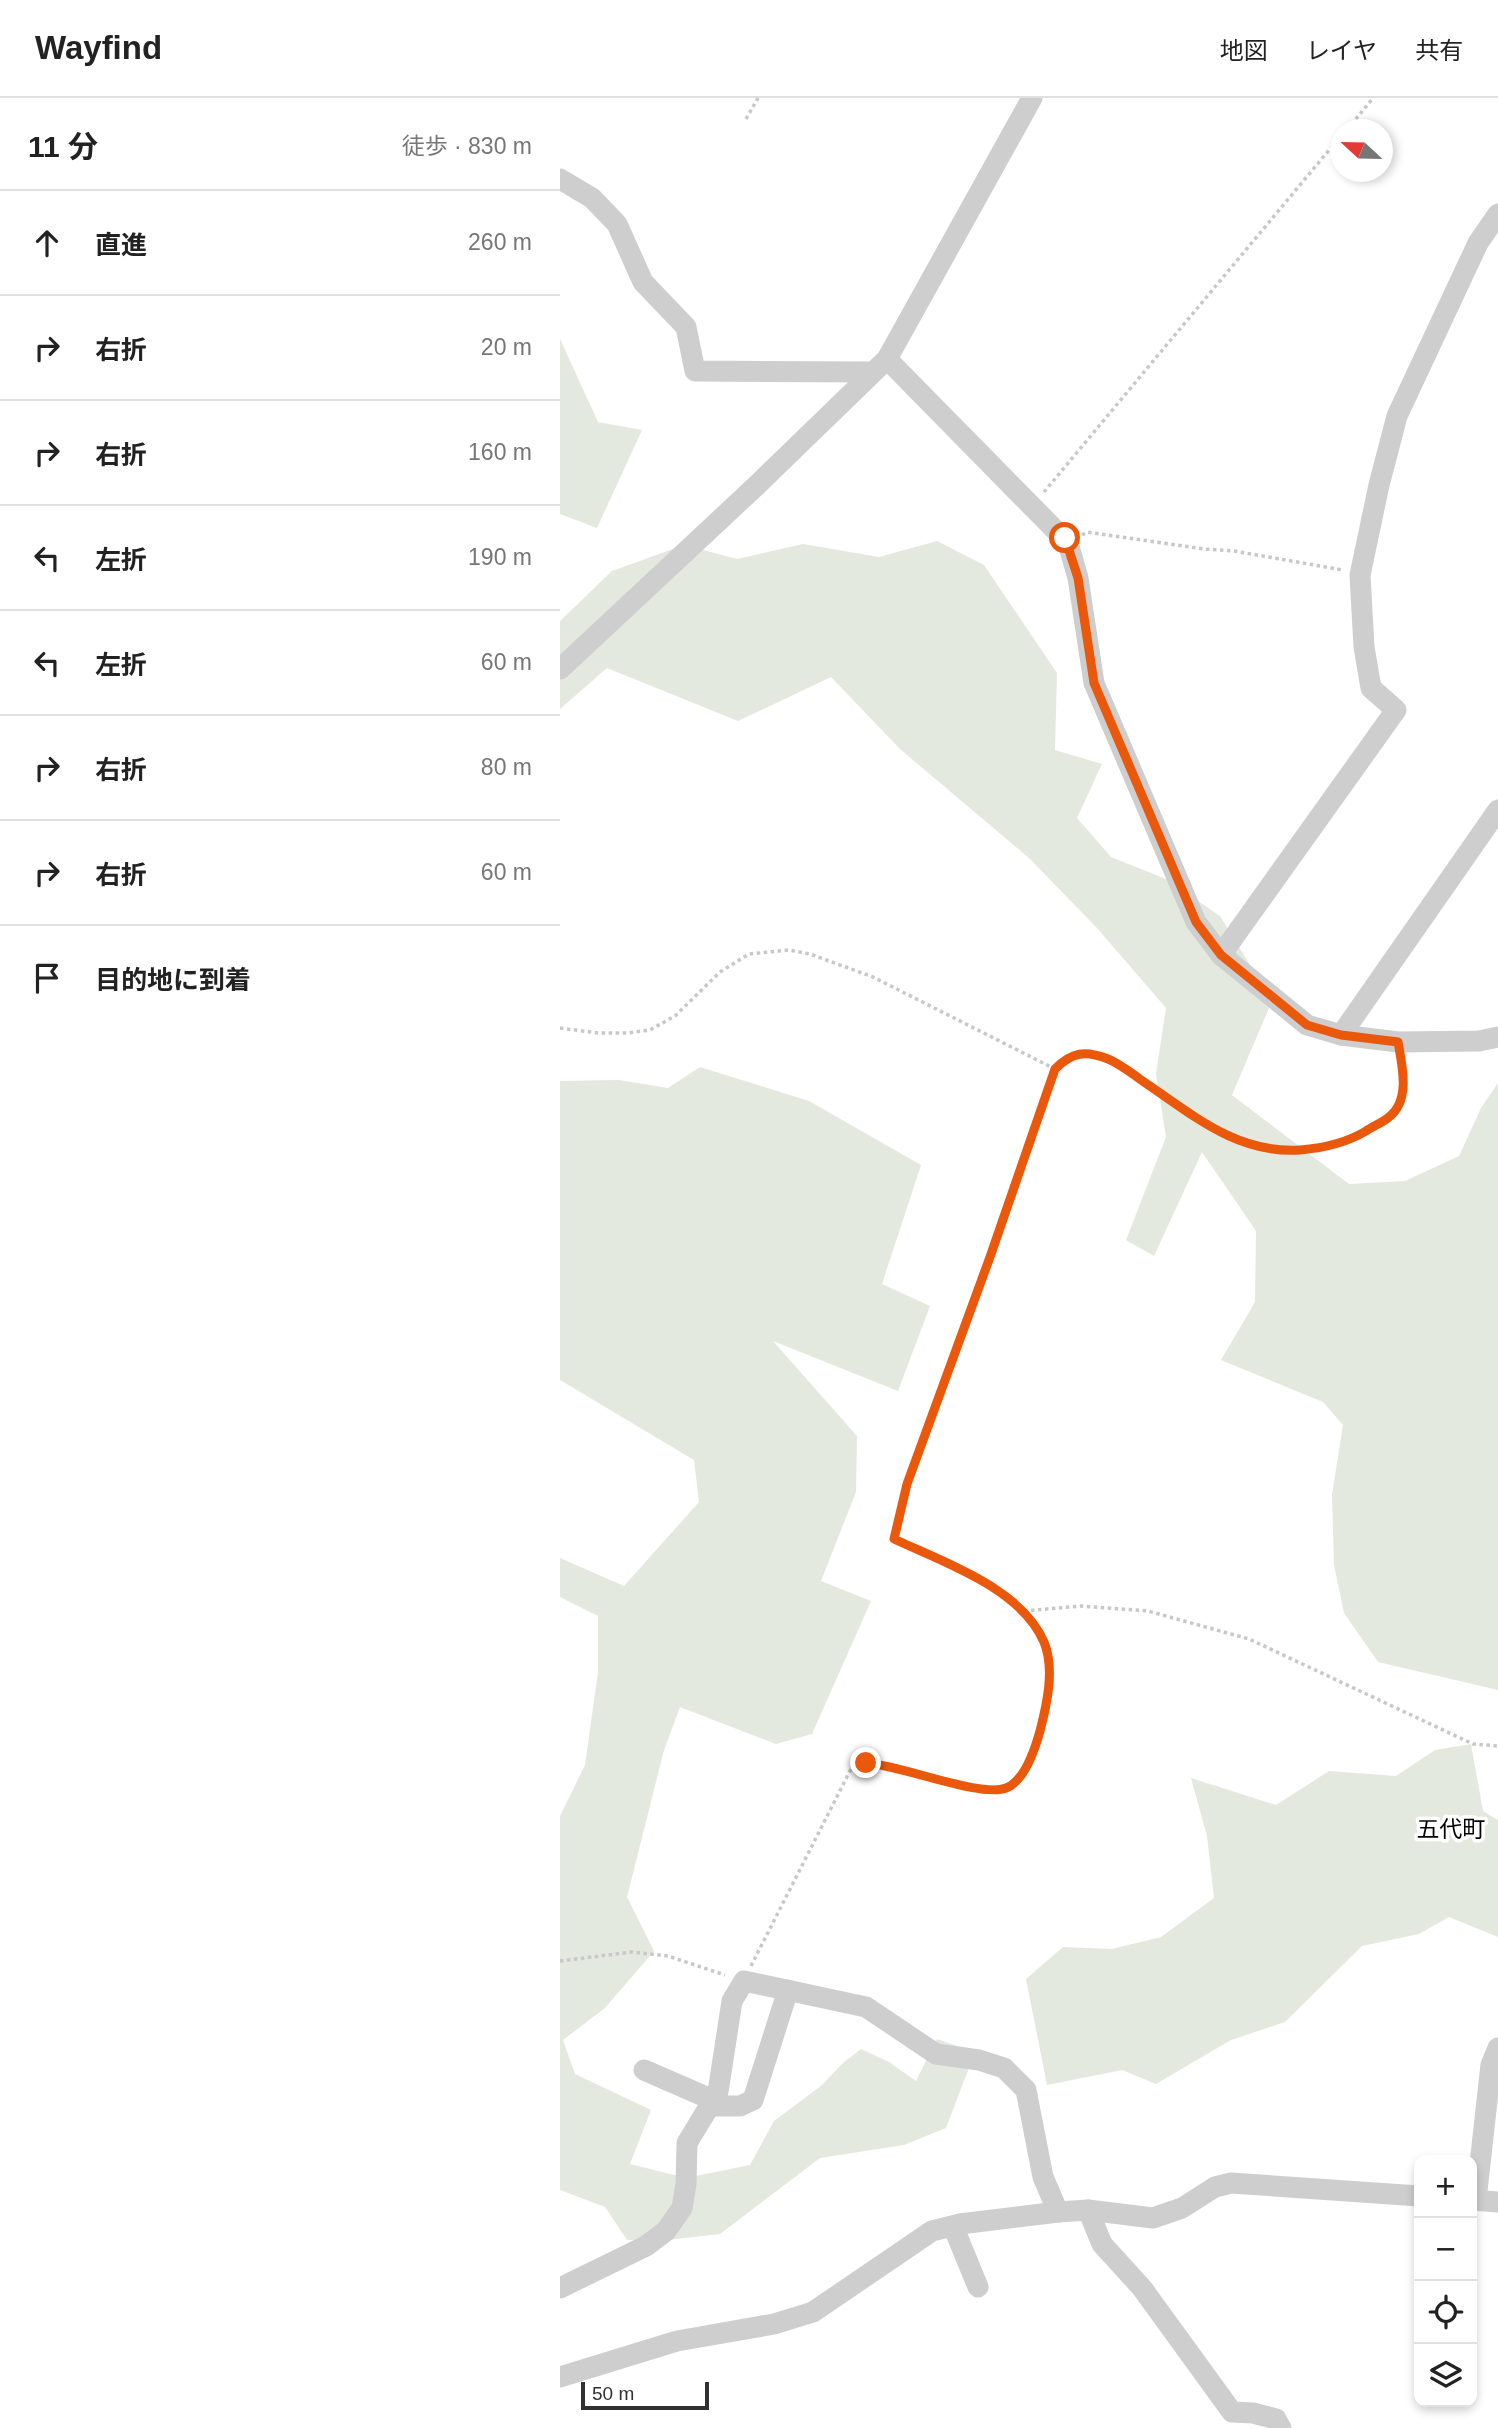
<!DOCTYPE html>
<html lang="ja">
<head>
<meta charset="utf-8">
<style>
  :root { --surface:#fff; --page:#f2f2f2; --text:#222; --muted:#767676; --line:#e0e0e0 }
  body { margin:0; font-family:Arial,"Noto Sans JP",sans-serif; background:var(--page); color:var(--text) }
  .controls { position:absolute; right:21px; bottom:21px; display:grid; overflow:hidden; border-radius:14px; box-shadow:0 4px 10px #0003 }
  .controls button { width:63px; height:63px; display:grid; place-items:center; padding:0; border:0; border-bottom:2px solid var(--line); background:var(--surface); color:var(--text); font:35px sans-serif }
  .compass { position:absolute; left:770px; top:21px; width:63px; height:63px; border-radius:50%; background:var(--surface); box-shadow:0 4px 10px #0003; rotate:292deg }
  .scale { position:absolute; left:21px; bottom:18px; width:128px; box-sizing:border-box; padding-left:7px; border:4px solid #313131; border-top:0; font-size:19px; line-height:24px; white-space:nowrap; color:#313131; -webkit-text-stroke:5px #fff; paint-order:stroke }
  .stop { position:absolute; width:21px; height:21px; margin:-16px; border:5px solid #ea580c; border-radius:50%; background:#fff }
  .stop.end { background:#ea580c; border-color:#fff; box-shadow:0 2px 7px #0008 }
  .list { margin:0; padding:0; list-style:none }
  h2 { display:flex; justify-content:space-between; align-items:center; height:91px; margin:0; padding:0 28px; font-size:30px }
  h2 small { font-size:23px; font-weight:400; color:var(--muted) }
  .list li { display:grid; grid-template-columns:46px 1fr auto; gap:21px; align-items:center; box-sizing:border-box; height:105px; padding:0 28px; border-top:2px solid var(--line) }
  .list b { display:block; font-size:26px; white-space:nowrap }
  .list em { font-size:23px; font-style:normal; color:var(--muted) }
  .icon { flex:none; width:38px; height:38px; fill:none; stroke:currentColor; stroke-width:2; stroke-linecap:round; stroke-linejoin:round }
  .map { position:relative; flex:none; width:938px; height:2330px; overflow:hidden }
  header { display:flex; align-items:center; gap:42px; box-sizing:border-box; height:98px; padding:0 35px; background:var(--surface); border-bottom:2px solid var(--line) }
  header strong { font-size:33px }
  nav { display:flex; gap:38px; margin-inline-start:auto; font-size:24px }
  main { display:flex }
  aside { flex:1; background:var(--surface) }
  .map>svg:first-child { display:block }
  .green { fill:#e3e9de }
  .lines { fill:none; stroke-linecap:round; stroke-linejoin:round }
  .path { stroke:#c8c8c8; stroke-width:3.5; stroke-dasharray:3.5 3.5; stroke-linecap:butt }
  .minor { stroke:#cecece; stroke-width:21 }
  .route { stroke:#ea580c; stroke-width:9 }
  .labels { text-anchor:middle; stroke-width:7; stroke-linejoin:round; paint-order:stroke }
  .quarter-label { font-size:23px; fill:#000; stroke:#fff }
</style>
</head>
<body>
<header>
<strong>Wayfind</strong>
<nav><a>地図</a><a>レイヤ</a><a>共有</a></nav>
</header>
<main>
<aside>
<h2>11 分<small>徒歩 · 830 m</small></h2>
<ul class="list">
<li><svg class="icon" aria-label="ahead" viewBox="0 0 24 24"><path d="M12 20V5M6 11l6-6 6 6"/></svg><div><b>直進</b></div><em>260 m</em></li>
<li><svg class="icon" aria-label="right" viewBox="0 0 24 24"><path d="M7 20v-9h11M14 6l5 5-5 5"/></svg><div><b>右折</b></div><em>20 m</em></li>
<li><svg class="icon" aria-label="right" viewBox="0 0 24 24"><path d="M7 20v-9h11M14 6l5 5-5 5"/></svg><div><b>右折</b></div><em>160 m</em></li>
<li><svg class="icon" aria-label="left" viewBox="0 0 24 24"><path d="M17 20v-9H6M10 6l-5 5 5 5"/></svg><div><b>左折</b></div><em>190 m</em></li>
<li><svg class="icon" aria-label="left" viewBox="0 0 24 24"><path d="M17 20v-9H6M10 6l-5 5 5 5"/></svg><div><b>左折</b></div><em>60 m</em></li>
<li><svg class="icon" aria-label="right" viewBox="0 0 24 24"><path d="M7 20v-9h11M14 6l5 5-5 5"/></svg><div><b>右折</b></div><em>80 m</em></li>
<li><svg class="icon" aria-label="right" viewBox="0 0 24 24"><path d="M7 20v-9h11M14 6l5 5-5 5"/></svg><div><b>右折</b></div><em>60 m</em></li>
<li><svg class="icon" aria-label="arrive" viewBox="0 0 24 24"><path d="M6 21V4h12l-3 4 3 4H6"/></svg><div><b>目的地に到着</b></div></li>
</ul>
</aside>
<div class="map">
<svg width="938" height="2330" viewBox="0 0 938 2330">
  <rect width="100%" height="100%" fill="#fff"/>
  <g class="green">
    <path d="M0 241 38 324 82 332 37 430 0 416Z"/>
    <path d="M377 443 424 467 497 575 495 652 542 666 517 720 551 759 606 781 660 818 712 903 672 997 789 1086 845 1083 899 1058 921 1010 938 985V1592L818 1564 784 1515 774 1467 772 1397 783 1327 763 1304 661 1262 695 1204 696 1133 642 1054 594 1158 566 1142 606 1039 596 976 606 910 537 830 469 760 340 651 271 579 178 623 47 570 0 611V523L52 473 124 447 177 461 243 446 319 459Z"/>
    <path d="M140 969 249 1003 361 1067 322 1186 370 1208 338 1293 213 1243 297 1338 296 1394 261 1483 311 1503 252 1636 216 1646 120 1609 104 1652 67 1799 94 1853 45 1910 3 1942 15 1976 91 2012 70 2066 126 2080 190 2067 214 2023 262 1987 284 1964 301 1951 329 1964 356 1983 377 1941 415 1954 386 2030 344 2047 260 2060 160 2136 107 2142H67L45 2109 0 2092V1718L25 1667 38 1574V1518L0 1499V1460L64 1488 139 1404 134 1362 0 1282V983L59 982 108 990Z"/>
    <path d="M911 1646 923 1713 938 1722V1839L889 1819 859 1836 802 1848 725 1924 671 1942 596 1986 562 1972 487 1987 466 1881 503 1849 552 1851 601 1839 654 1800 647 1738 631 1680 716 1707 769 1673 836 1678 875 1652Z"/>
  </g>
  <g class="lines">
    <g class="path">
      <path d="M186 21 198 0"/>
      <path d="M787 32 813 0"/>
      <path d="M484 394 780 39"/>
      <path d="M522 437 527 434 644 451 674 453 783 472"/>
      <path d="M0 930 38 935H67L90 932 115 918 160 874 189 856 229 852 250 856 313 879 495 971"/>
      <path d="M464 1513 521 1508 588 1513 689 1541 913 1646 938 1648"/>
      <path d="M0 1863 72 1854 108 1858 165 1877"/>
      <path d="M191 1868 293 1667C328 1662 363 1677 397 1686 413 1690 427 1696 444 1691 464 1685 474 1653 479 1634 487 1607 495 1573 484 1545 463 1491 382 1463 334 1441L347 1386 430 1159 495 971C504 963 510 956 522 956 562 956 624 1015 660 1035 706 1061 764 1058 809 1031 815 1027 826 1023 831 1017 846 1002 844 980 841 961"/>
    </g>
    <g class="minor">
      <path d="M0 81 32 100 57 126 83 184 126 229 135 273 313 274"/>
      <path d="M327 261 508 445 518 480 534 585 636 824 661 857 747 927 781 937 838 944 919 943 938 939"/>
      <path d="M0 571 196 388 327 261 472 0"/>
      <path d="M661 857 836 612 811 590 804 549 800 477 819 387 837 318 918 145 938 116"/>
      <path d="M781 937 938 712"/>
      <path d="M84 1972 153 2002"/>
      <path d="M150 2008H180L193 2002 228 1892"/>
      <path d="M912 2102 938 2104"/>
      <path d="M916 2102 931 1967 938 1950"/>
      <path d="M528 2112 542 2146 582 2190 672 2314 693 2315 716 2321 721 2330"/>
      <path d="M393 2128 418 2189"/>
      <path d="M0 2190 86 2148 106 2133 122 2110 126 2086 127 2045 158 1994 172 1903 184 1883 306 1909 376 1956 419 1962 444 1970 466 1992 483 2079 498 2114"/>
      <path d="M0 2279 117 2243 214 2226 253 2214 372 2133 400 2126 498 2114 528 2112 593 2120 622 2110 655 2089 671 2085 859 2098"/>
    </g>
  </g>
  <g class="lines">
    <path class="route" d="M306 1665C341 1667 420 1700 446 1690 465 1683 475 1651 480 1633 487 1606 495 1571 484 1544 461 1490 383 1464 334 1441L347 1386 430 1159 495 971C512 954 525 952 548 961 560 966 573 976 584 984 633 1017 677 1056 740 1052 764 1050 786 1045 806 1033 813 1028 822 1025 829 1019 851 1002 842 967 838 944L781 937 747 927 661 857 636 824 534 585 518 480 505 440"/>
  </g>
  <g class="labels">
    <g class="quarter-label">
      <text x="891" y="1739">五代町</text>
    </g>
  </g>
</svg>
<div class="controls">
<button>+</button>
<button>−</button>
<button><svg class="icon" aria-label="locate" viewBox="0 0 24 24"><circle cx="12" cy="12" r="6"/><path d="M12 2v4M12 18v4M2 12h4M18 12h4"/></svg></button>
<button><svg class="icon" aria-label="layers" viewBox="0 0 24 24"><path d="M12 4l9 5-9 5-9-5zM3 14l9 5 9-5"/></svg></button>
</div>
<svg class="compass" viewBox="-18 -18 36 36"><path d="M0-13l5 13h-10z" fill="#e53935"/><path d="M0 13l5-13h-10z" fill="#767676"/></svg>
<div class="scale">50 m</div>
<div class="stop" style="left:505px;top:440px"></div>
<div class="stop end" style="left:306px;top:1665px"></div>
</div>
</main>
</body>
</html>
